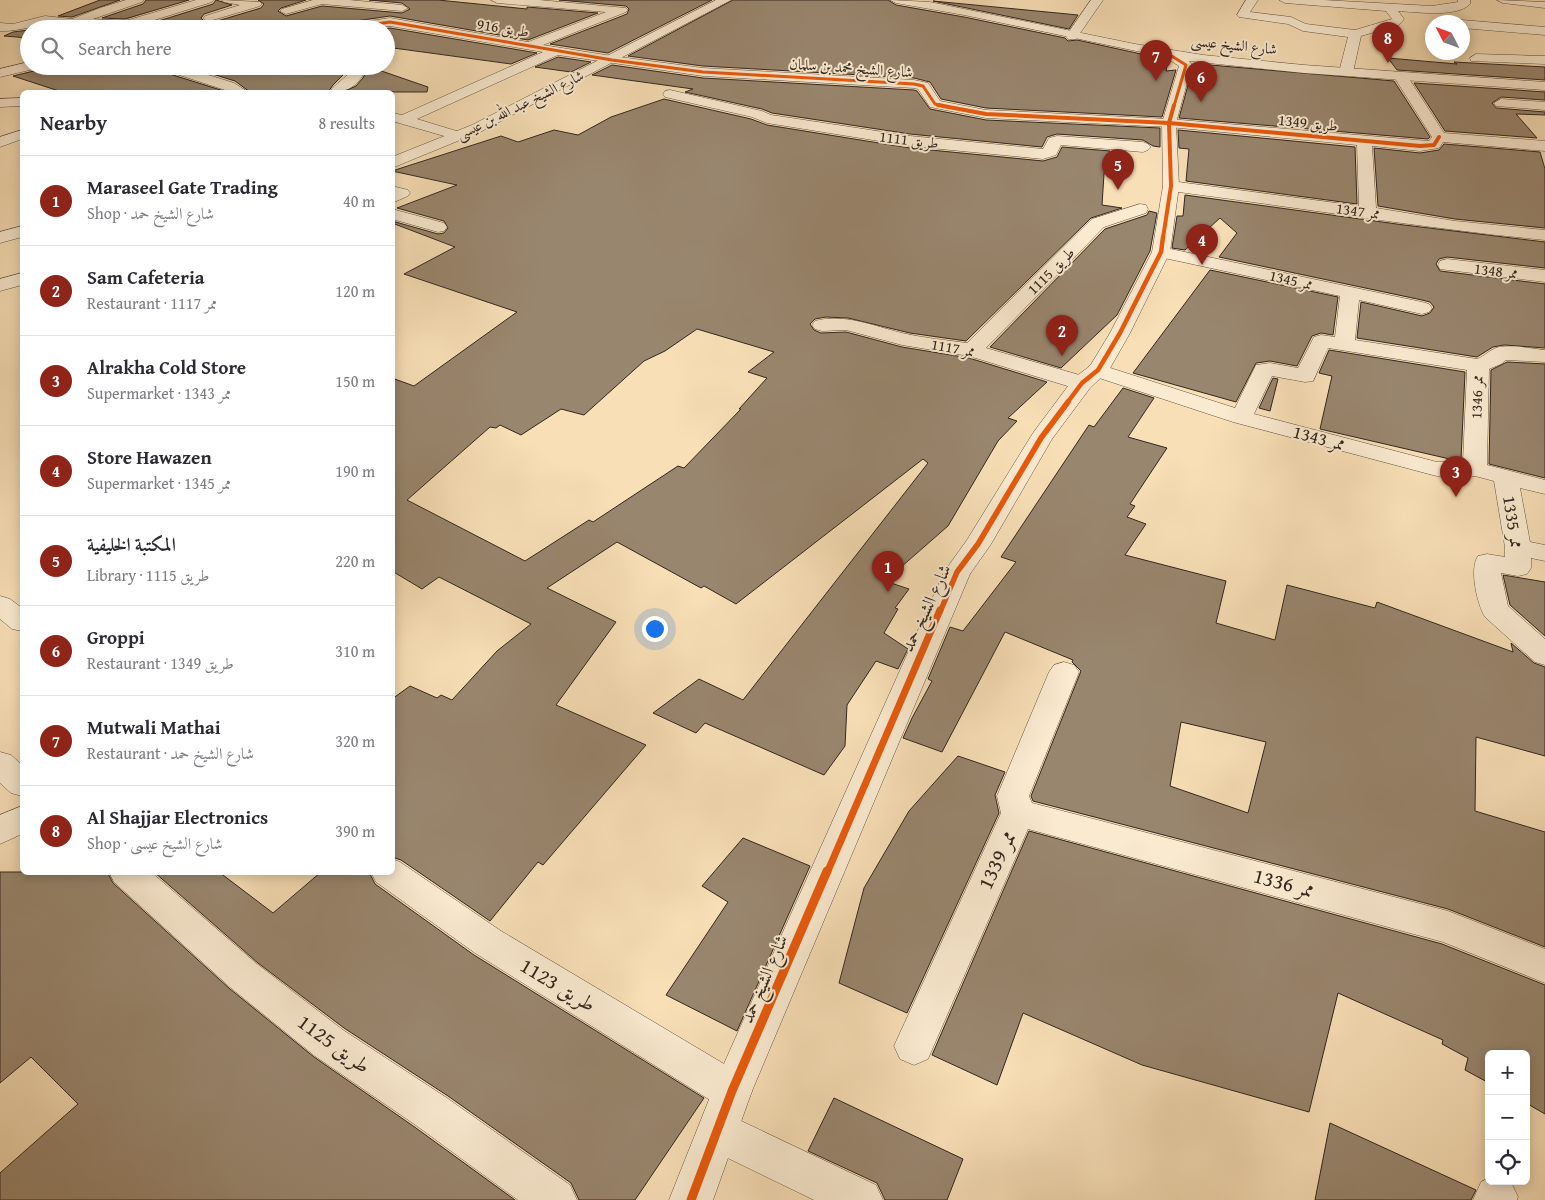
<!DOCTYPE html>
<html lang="en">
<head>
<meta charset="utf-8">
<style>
  :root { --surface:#fff; --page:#f2f2f3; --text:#2b2b33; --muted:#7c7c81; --line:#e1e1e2; --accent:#8f2418 }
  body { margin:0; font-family:"Gentium Book Plus",Amiri,serif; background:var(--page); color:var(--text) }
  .controls { position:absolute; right:15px; bottom:15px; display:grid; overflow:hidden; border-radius:8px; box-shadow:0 2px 12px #0003 }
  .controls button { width:45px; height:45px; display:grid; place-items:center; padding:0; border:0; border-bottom:1px solid var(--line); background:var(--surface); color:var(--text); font:25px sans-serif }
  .compass { position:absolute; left:1425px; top:15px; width:45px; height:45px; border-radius:50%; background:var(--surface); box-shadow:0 2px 12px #0003; rotate:312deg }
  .you { position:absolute; left:654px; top:628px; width:18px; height:18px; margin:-12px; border:4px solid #fff; border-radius:50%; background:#1a73e8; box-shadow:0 0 0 8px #1a73e833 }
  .badge { display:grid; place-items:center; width:32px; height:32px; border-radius:50%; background:var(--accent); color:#fff; font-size:16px; font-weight:700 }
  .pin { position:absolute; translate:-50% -41px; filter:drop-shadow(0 1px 2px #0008) }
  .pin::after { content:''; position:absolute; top:26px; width:18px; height:15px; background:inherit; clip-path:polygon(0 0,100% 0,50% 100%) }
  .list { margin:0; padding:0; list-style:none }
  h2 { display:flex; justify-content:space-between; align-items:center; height:65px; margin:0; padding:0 20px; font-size:21px }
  h2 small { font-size:16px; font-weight:400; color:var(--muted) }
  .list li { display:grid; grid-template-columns:32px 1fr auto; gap:15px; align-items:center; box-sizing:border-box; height:90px; padding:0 20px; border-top:1px solid var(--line) }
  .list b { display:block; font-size:19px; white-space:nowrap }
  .list p { margin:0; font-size:16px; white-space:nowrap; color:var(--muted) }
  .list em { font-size:16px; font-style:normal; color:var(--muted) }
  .icon { flex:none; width:28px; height:28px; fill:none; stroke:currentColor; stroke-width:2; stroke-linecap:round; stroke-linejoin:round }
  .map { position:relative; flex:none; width:1545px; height:1200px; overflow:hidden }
  .search { position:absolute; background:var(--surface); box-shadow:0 2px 12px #0003; left:20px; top:20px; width:375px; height:55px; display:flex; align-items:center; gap:12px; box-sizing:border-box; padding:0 18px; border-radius:28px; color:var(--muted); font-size:19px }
  .panel { position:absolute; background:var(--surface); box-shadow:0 2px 12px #0003; left:20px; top:90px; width:375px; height:785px; border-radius:8px }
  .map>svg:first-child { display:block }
  .building { fill:#99866e; stroke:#33261f; fill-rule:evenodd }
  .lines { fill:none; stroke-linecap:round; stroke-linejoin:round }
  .minor-casing { stroke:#645445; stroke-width:1 }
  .tertiary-casing { stroke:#645445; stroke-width:1 }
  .minor { fill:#faead0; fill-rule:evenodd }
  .tertiary { fill:#faead0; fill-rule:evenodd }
  .cycleway-far5-casing { stroke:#faead0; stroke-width:4.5 }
  .cycleway-far4-casing { stroke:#faead0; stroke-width:5.5 }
  .cycleway-far3-casing { stroke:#faead0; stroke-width:7 }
  .cycleway-far2-casing { stroke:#faead0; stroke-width:9 }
  .cycleway-far1-casing { stroke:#faead0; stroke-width:10 }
  .cycleway-casing { stroke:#faead0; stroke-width:12 }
  .cycleway-far5 { stroke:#e8590c; stroke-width:3 }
  .cycleway-far4 { stroke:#e8590c; stroke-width:4 }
  .cycleway-far3 { stroke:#e8590c; stroke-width:4.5 }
  .cycleway-far2 { stroke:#e8590c; stroke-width:5.5 }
  .cycleway-far1 { stroke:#e8590c; stroke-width:7 }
  .cycleway { stroke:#e8590c; stroke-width:9 }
  .labels { text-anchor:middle; stroke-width:4; stroke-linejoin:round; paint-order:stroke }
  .far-street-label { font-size:15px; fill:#33261f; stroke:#faead0 }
  .street-label { font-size:18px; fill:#33261f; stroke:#faead0 }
  .near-street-label { font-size:21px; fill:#33261f; stroke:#faead0 }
</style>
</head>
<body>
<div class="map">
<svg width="1545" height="1200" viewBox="0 0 1545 1200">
  <rect width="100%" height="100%" fill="#f8dfb6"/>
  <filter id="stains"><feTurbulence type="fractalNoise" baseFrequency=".004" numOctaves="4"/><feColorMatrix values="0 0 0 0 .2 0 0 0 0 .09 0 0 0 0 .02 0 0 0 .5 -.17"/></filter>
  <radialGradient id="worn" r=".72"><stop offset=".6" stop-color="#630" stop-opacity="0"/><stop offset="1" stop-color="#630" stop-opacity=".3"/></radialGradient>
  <g class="building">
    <path d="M100 0H120L72 17 58 16Z"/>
    <path d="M146 0H189L125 19 102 18 143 4Z"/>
    <path d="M216 0 232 5 204 14 201 18 204 21 214 22 261 8 264 4 258 0H306L281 8 278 11 286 16 322 6 402 13 410 9 402 3 369 0H438L527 9V7L598 13 528 40 390 16 342 23 334 29H133L213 4Z"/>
    <path d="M559 0H712L608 53 550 44 627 14 629 9 626 6Z"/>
    <path d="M733 0H888L896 5 964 17 1065 38 1068 41 1077 40 1164 59 1168 61 1166 71 1176 70 1162 117 986 108 941 99 930 82 914 78 703 66 628 56Z"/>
    <path d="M933 1 1078 15 1069 29Z"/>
    <path d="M390 28 537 53 511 64 386 47V29H384Z"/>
    <path d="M29 30V38L4 36 13 32Z"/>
    <path d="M558 57 591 62 571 72 535 67Z"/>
    <path d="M1388 58 1457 64 1454 62 1545 67V80L1397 70Z"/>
    <path d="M612 65 703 78 914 90 917 91 930 109 986 120 1160 128V147L1153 146 1143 140 1057 134 1047 137 1042 147 910 134 772 113 762 109 685 92 693 89 592 75Z"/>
    <path d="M1210 65 1394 81 1430 137 1428 139 1179 118 1193 67Z"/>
    <path d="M37 66H158L160 71 227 92H62L13 76 34 71Z"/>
    <path d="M187 66H352L333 85 328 92H250L235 81Z"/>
    <path d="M360 66H367L428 87 427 92H343L356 86 363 78 367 70Z"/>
    <path d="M1414 83 1545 92V100L1501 97 1492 103 1496 108 1545 112V115L1516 114 1537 138 1445 131Z"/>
    <path d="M664 99 751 119 767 125 910 148 1043 161 1057 157 1062 147 1110 151 1104 174 1102 205 1122 208 1091 218 966 341 910 333 848 318 826 317 815 319 810 324 814 330 821 333 846 332 902 347 969 358 1047 382 1008 418 1017 421 998 441 948 526 885 581 909 589 895 608 898 609 884 633 908 649 898 669 876 661 847 705 845 746 824 775 705 723 696 733 653 713 699 679 743 700 928 463 923 459 736 604 704 586 701 588 617 542 547 588 616 622 556 705 646 745 543 865 538 862 490 921 401 860 392 857V699L410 686 437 698 441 695 452 700 497 651 531 624 439 577 422 589 392 571V378L414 386 517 312 404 274 455 247 392 223V221L438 234 444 233 448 228 444 221 397 208 457 185 392 171 501 136 518 142 554 130 578 135 611 117ZM697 329 774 352 748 372 767 378 739 409H741L684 468 678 466 593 522 589 520 525 561 407 500 490 427 496 428 500 425 521 435 561 409 584 415 644 361 665 351Z"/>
    <path d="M1178 130 1355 147 1357 204 1186 181 1189 149 1179 148Z"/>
    <path d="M1444 144 1540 152 1545 169V228L1455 219 1378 206 1374 148 1420 153 1439 150Z"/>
    <path d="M1185 195 1404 225 1545 242V268L1447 257 1439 259 1436 264 1440 271 1545 284V348L1504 345 1493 347 1477 357 1357 338 1361 302 1422 316 1430 313 1434 307 1430 302 1422 300 1219 257 1237 233 1220 218 1185 250 1172 248 1177 216H1183Z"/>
    <path d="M1149 211 1157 213 1150 251 1117 315 1061 368 990 347 1105 229 1147 215Z"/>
    <path d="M1210 270 1338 297 1333 335 1321 333 1312 336 1297 366 1270 361 1256 363 1236 402 1133 373Z"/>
    <path d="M1329 350 1465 372 1461 460H1454L1320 429 1332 376 1319 373Z"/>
    <path d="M1507 362 1545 364V478L1489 464 1491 370Z"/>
    <path d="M1273 378 1278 379 1270 411 1259 408Z"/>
    <path d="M1123 388 1154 398 1128 437 1167 448 1130 504 1135 506 1127 517 1146 524 1125 555 1226 581 1216 623 1275 640 1287 585 1375 608 1377 602 1513 652 1511 643 1534 663 1545 667V756L1476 737 1475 811 1545 832V947L1448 909 1033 801 1031 796 1081 671 1072 662 1073 660 1005 632 942 752 903 738 912 718 932 681 928 679 950 627 963 631 1016 562 1001 557 1089 425 1094 427ZM1181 722 1266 742 1248 813 1170 786Z"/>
    <path d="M1503 575 1545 582V636L1510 605Z"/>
    <path d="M958 756 1005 772 995 795 999 813 907 1013 839 983 864 888 909 811Z"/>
    <path d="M1029 831 1442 944 1545 985V1114L1526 1103V1054H1489V1083L1465 1070 1468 1058 1442 1044 1443 1040 1338 993 1309 1112 1142 1065 1023 1013 997 1085 932 1055Z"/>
    <path d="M743 838 810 866 737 1031 666 995 728 902 702 886Z"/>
    <path d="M0 872H107L113 883 230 989 314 1057 416 1128 515 1200H0V1173L78 1104 31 1057 0 1083Z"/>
    <path d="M154 872H219L273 913 321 872H369L375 884 474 955 704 1098 635 1200H579L571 1183 448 1096 344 1028 258 963Z"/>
    <path d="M834 1098 963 1159 947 1200H885L877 1183 808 1151Z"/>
    <path d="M1330 1123 1476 1190 1471 1200H1315Z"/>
  </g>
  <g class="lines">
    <defs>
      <g id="minor">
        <path d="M126 0H144L142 2 93 19 125 21 196 0H214L212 2 126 29 80 25 70 29H53L59 25C38 23 20 32 0 31V23L13 24 45 16 72 19 100 8Z"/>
        <path d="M222 0 260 2 262 4 260 6 213 20H205L203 18 205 16 240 5 224 2Z"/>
        <path d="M313 0H349L402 5 408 8 402 11 322 4 286 14 280 11 282 9Z"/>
        <path d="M491 0H539L626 8 628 10 626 12 543 45 612 56 703 68 914 80 928 83 940 101 986 110 1169 119 1429 141 1432 137 1394 77 1401 73 1406 74 1444 133 1545 141V151L1443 142 1439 148 1420 151 1372 146 1376 208 1455 221 1545 230V240C1420 228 1296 207 1171 191L1165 189 1163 186 1165 183 1171 181 1359 206 1357 145 1169 127 986 118 930 107 918 89 914 88 703 76 558 55 417 119 463 133 465 136 463 139 458 140 392 121V113L402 115 543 52 390 26 368 29H336L342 25 390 18 528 42 606 12 497 3Z"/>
        <path d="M1091 0H1103L1076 39H1068L1066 36Z"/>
        <path d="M1246 0H1258L1250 12 1291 17 1306 24 1355 30 1392 19 1386 11 1285 3 1279 0H1323L1432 6 1458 2V0H1470V4C1457 18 1416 12 1398 11L1404 19 1399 25 1361 36 1353 72 1346 76 1339 72 1348 37 1303 31 1288 24 1239 17 1237 15Z"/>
        <path d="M1497 0 1545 2V8L1503 3Z"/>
        <path d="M1462 20 1545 27V35L1462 28V22H1457Z"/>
        <path d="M1476 54 1545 56V64L1471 61 1470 58Z"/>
        <path d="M29 62V66H35L34 69 0 77V69Z"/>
        <path d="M160 66H180L234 83 248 92H231L161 69Z"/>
        <path d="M358 67 365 71C357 87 347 92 330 92 334 84 346 79 353 68Z"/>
        <path d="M670 90 762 111 771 115 910 136 1043 149 1049 138 1057 136 1143 142 1148 144 1151 147 1148 150 1143 152 1061 145 1056 155 1043 159 910 146 767 123 752 117 665 97 663 94 665 91Z"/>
        <path d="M22 98V106L0 107V99Z"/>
        <path d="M1501 99 1545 102V110L1496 106 1494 103Z"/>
        <path d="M22 130V139L0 147V137Z"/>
        <path d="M392 186 408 190 410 193 408 196 392 203Z"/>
        <path d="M1140 204 1146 205 1148 209 1146 213 1104 227 986 348 1090 378 1093 383 1090 388 1082 389 1074 388 969 356 902 345 846 330 822 331 815 329 812 325 815 321C845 313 873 326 902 333 923 338 946 340 967 343L1092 219Z"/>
        <path d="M392 209 444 223 447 227 444 231 438 232 392 219Z"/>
        <path d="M22 226V237L0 243V232Z"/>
        <path d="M1161 247 1422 302 1429 304 1432 308 1429 312 1422 314 1359 300 1355 340 1477 359C1485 356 1487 352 1494 349 1503 343 1534 349 1545 350V362L1506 360 1501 364 1489 369 1487 465 1545 480V494L1520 488 1530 542 1545 545V561L1531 558V568L1527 574 1518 576 1501 573 1508 606 1545 639V665L1535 662 1485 617C1477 604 1469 569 1478 556L1487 554 1505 557V547L1494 481 1475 476H1437L1429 474 1233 422 1090 375 1087 370 1090 365 1098 364 1235 408 1256 365 1270 363 1298 368 1314 337 1321 335 1335 337 1340 296 1155 256 1152 252 1155 248ZM1328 348 1467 370 1463 462H1437L1254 414 1272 376 1305 382 1313 381Z"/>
        <path d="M1447 259 1545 270V282L1440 269 1438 265 1440 261Z"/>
        <path d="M0 596 10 599 22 608V631L12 629 0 619Z"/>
        <path d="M1064 662 1074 665 1079 672 1029 796 1032 803 1448 911 1545 949V983L1443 942 1028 829 928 1059 914 1065 900 1059 894 1046 1001 813 997 796 1049 672 1054 665Z"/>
        <path d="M0 752 11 755 22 765V796L11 793 0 783Z"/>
        <path d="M22 806V834L0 844V815Z"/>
        <path d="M392 859 400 862 501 931 746 1077 752 1091 746 1105 732 1111 718 1105 475 953 376 882 371 872H392Z"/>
        <path d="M109 872H151L257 964 343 1030 447 1098 570 1185 577 1200H518L417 1126 315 1056 231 988 114 882Z"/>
        <path d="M718 1110 876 1185 883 1200H814L703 1146 697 1131 703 1116Z"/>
        <path d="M1489 1178V1181L1511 1182 1518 1197 1517 1200H1473L1481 1182Z"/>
      </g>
      <g id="tertiary">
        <path d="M716 0H731L482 131 392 168V157L472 125Z"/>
        <path d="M890 0 930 2 1135 44 1203 55 1304 65 1545 82V90L1304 73 1189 61 1192 65 1176 123 1179 186 1170 252 1130 333 1109 370 1090 388 1052 439 991 544 970 574 752 1091 713 1200H669L718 1077 944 572 967 540 1033 433 1074 378 1090 366 1110 333 1152 252 1163 186 1162 123 1179 66 1165 57 964 15 896 3Z"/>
        <path d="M22 273V285L0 291V279Z"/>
      </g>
    </defs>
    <use href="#minor" class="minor-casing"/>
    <use href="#tertiary" class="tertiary-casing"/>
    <use href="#minor" class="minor"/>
    <use href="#tertiary" class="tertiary"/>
    <defs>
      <g id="cycleway-far5">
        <path d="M342 29 390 22 612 60 703 72 914 84 923 86 935 104 944 106"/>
        <path d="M1170 55 1186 65 1174 106"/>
      </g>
      <g id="cycleway-far4">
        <path d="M938 105 986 114 1169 123 1420 146 1434 145 1439 137"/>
        <path d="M1163 238 1171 186 1169 123 1174 105"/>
      </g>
      <path id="cycleway-far3" d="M1067 403 1082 383 1098 370 1120 333 1161 252 1163 237"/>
      <path id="cycleway-far2" d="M940 612 957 572 978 544 1041 438 1068 402"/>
      <path id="cycleway-far1" d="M827 873 940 610"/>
      <path id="cycleway" d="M691 1200 732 1091 827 871"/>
    </defs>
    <use href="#cycleway-far5" class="cycleway-far5-casing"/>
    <use href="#cycleway-far4" class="cycleway-far4-casing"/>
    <use href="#cycleway-far3" class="cycleway-far3-casing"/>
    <use href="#cycleway-far2" class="cycleway-far2-casing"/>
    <use href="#cycleway-far1" class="cycleway-far1-casing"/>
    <use href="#cycleway" class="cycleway-casing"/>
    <use href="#cycleway-far5" class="cycleway-far5"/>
    <use href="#cycleway-far4" class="cycleway-far4"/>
    <use href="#cycleway-far3" class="cycleway-far3"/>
    <use href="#cycleway-far2" class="cycleway-far2"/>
    <use href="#cycleway-far1" class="cycleway-far1"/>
    <use href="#cycleway" class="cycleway"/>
  </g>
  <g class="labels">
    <g class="far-street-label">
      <text transform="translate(503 28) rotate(9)" y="5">طريق 916</text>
      <text transform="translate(1234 45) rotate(6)" y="5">شارع الشيخ عيسى</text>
      <text transform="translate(851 68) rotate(4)" y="5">شارع الشيخ محمد بن سلمان</text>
      <text transform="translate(520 105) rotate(-26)" y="5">شارع الشيخ عبد الله بن عيسى</text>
      <text transform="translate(1308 123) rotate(6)" y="5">طريق 1349</text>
      <text transform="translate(909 140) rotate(7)" y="5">طريق 1111</text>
      <text transform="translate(1358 211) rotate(8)" y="5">ممر 1347</text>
      <text transform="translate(1051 271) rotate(-45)" y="5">طريق 1115</text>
      <text transform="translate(1496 271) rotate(7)" y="5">ممر 1348</text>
      <text transform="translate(1291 280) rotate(13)" y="5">ممر 1345</text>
      <text transform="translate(953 348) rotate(10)" y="5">ممر 1117</text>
      <text transform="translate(1477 397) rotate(-88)" y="5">ممر 1346</text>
    </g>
    <g class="street-label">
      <text transform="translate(1319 438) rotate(15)" y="6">ممر 1343</text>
      <text transform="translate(1513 522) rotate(81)" y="6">ممر 1335</text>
      <text transform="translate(926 608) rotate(-65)" y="6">شارع الشيخ حمد</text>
      <text transform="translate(764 979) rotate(-67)" y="6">شارع الشيخ حمد</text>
    </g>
    <g class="near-street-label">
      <text transform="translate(997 860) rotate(-65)" y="7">ممر 1339</text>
      <text transform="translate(1284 883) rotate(15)" y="7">ممر 1336</text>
      <text transform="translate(558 985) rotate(31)" y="7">طريق 1123</text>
      <text transform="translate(334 1044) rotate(36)" y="7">طريق 1125</text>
    </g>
  </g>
  <rect width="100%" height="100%" filter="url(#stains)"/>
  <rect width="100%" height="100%" fill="url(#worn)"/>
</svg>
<div class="controls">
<button>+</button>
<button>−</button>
<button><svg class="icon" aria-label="locate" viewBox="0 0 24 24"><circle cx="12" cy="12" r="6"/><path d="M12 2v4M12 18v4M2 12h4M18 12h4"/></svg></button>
</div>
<svg class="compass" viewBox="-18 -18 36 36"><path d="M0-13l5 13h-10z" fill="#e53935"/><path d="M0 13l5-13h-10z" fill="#7c7c81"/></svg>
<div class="you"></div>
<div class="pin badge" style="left:888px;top:592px">1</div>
<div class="pin badge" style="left:1062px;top:356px">2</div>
<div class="pin badge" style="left:1456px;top:497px">3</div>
<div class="pin badge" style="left:1202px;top:265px">4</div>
<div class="pin badge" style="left:1118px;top:190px">5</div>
<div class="pin badge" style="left:1201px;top:102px">6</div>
<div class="pin badge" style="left:1156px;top:81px">7</div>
<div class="pin badge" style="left:1388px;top:63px">8</div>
<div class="search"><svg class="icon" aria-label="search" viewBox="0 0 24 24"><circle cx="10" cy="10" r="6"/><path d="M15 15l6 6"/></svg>Search here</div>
<section class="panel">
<h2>Nearby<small>8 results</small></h2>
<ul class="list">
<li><span class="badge">1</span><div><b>Maraseel Gate Trading</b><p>Shop · شارع الشيخ حمد</p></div><em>40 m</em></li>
<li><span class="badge">2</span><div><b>Sam Cafeteria</b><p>Restaurant · ممر 1117</p></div><em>120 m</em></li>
<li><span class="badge">3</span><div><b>Alrakha Cold Store</b><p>Supermarket · ممر 1343</p></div><em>150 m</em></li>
<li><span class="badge">4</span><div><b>Store Hawazen</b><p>Supermarket · ممر 1345</p></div><em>190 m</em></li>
<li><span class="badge">5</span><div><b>المكتبة الخليفية</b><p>Library · طريق 1115</p></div><em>220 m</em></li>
<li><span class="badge">6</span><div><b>Groppi</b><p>Restaurant · طريق 1349</p></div><em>310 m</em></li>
<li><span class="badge">7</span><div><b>Mutwali Mathai</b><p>Restaurant · شارع الشيخ حمد</p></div><em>320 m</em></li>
<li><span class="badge">8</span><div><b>Al Shajjar Electronics</b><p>Shop · شارع الشيخ عيسى</p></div><em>390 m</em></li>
</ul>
</section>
</div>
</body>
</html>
